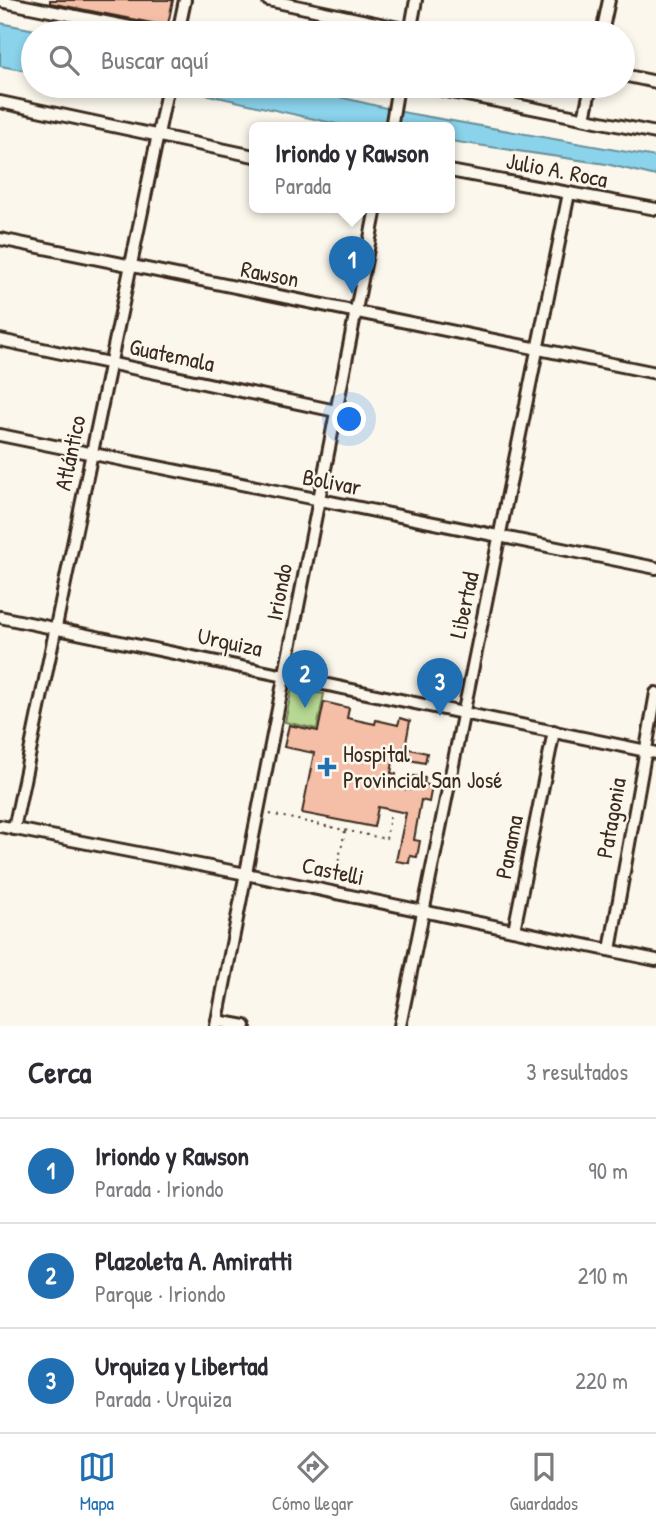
<!DOCTYPE html>
<html lang="es">
<head>
<meta charset="utf-8">
<style>
  :root { --surface:#fff; --page:#f7f7f7; --text:#2b2b33; --muted:#7c7c81; --line:#e1e1e2; --accent:#1f6fb2 }
  body { margin:0; font-family:"Patrick Hand",sans-serif; background:var(--page); color:var(--text) }
  .you { position:absolute; left:350px; top:420px; width:24px; height:24px; margin:-18px; border:5px solid #fff; border-radius:50%; background:#1a73e8; box-shadow:0 0 0 10px #1a73e833 }
  .badge { display:grid; place-items:center; width:46px; height:46px; border-radius:50%; background:var(--accent); color:#fff; font-size:23px; font-weight:700 }
  .pin { position:absolute; translate:-50% -58px; filter:drop-shadow(0 2px 4px #0008) }
  .pin::after { content:''; position:absolute; top:37px; width:24px; height:21px; background:inherit; clip-path:polygon(0 0,100% 0,50% 100%) }
  .popup { position:absolute; left:249px; top:122px; width:206px; height:91px; box-sizing:border-box; display:grid; place-content:center; border-radius:10px; background:var(--surface); filter:drop-shadow(0 2px 5px #0005); font-size:23px; white-space:nowrap; color:var(--muted) }
  .popup b { font-size:26px; color:var(--text) }
  .popup::after { content:''; position:absolute; left:50%; top:100%; margin-left:-14px; border:14px solid transparent; border-top-color:var(--surface) }
  .list { margin:0; padding:0; list-style:none }
  h2 { display:flex; justify-content:space-between; align-items:center; height:91px; margin:0; padding:0 28px; font-size:30px }
  h2 small { font-size:23px; font-weight:400; color:var(--muted) }
  .list li { display:grid; grid-template-columns:46px 1fr auto; gap:21px; align-items:center; box-sizing:border-box; height:105px; padding:0 28px; border-top:2px solid var(--line) }
  .list b { display:block; font-size:26px; white-space:nowrap }
  .list p { margin:0; font-size:23px; white-space:nowrap; color:var(--muted) }
  .list em { font-size:23px; font-style:normal; color:var(--muted) }
  .icon { flex:none; width:38px; height:38px; fill:none; stroke:currentColor; stroke-width:2; stroke-linecap:round; stroke-linejoin:round }
  .map { position:relative; flex:none; width:656px; height:1026px; overflow:hidden }
  .search { position:absolute; background:var(--surface); box-shadow:0 4px 10px #0003; left:21px; right:21px; top:21px; height:77px; display:flex; align-items:center; gap:18px; box-sizing:border-box; padding:0 24px; border-radius:38px; color:var(--muted); font-size:26px }
  .sheet { height:406px; background:var(--surface) }
  nav { display:flex; justify-content:space-around; align-items:center; box-sizing:border-box; height:98px; border-top:2px solid var(--line); background:var(--surface); font-size:19px; color:var(--muted) }
  nav a { display:grid; justify-items:center; gap:4px }
  nav .on { color:var(--accent) }
  .map>svg:first-child { display:block }
  .green { fill:#b6d892; stroke:#788158; stroke-width:2 }
  .water { fill:#8ad3eb; stroke:#6a8f99; stroke-width:2 }
  .building { fill:#f4bea7; stroke:#3b2a1e; stroke-width:2 }
  .lines { fill:none; stroke-linecap:round; stroke-linejoin:round }
  .minor-casing { stroke:#3b2a1e; stroke-width:16 }
  .path { stroke:#3b2a1e; stroke-width:2; stroke-dasharray:2 5; stroke-linecap:butt }
  .minor { stroke:#fbf7ec; stroke-width:10 }
  .poi-dot { fill:#1f6fb2; stroke:#fbf7ec; stroke-width:2.5 }
  .labels { text-anchor:middle; stroke-width:5; stroke-linejoin:round; paint-order:stroke }
  .street-label { font-size:23px; fill:#3b2a1e; stroke:#fbf7ec }
  .poi-label { font-size:23px; fill:#3b2a1e; stroke:#fbf7ec; text-anchor:start }
</style>
</head>
<body>
<div class="map">
<svg width="656" height="1026" viewBox="0 0 656 1026">
  <rect width="100%" height="100%" fill="#fbf7ec"/>
  <filter id="ink" filterUnits="userSpaceOnUse"><feTurbulence type="fractalNoise" baseFrequency=".0143" numOctaves="2"/><feDisplacementMap in="SourceGraphic" scale="14" xChannelSelector="R" yChannelSelector="G"/><feConvolveMatrix kernelMatrix="1 2 1 2 8 2 1 2 1" color-interpolation-filters="sRGB"/></filter>
  <g filter="url(#ink)">
    <path class="green" d="M292 688 324 694 317 729 285 722Z"/>
    <g class="water">
      <path d="M0 23 50 33H33V72L0 66Z"/>
      <path d="M140 86H293L407 113 656 157V176L606 164 450 141V128H354L200 93Z"/>
    </g>
    <g class="building">
      <path d="M50 0H173L167 29 162 25 50 3Z"/>
      <path d="M324 702 349 708 347 718 375 724 376 720 398 725 400 718 410 721 405 748 427 753 425 763 394 757 391 773 396 774 394 787 409 790 414 776 425 778 424 784 432 786 429 802 421 800 414 840 420 841 417 857 410 856 409 863 396 861 406 813 378 807 374 827 302 813 314 753 284 747 289 725 318 731Z"/>
    </g>
    <g class="lines">
      <defs>
        <g id="minor">
          <path d="M268 0 422 33"/>
          <path d="M0 1 160 33"/>
          <path d="M178 33 185 0"/>
          <path d="M410 33 416 0"/>
          <path d="M602 33 609 0"/>
          <path d="M623 75 656 82"/>
          <path d="M422 86 656 133"/>
          <path d="M0 102 254 156"/>
          <path d="M584 118 591 86"/>
          <path d="M391 128 398 86"/>
          <path d="M450 171 656 209"/>
          <path d="M0 239 656 373"/>
          <path d="M0 340 336 411"/>
          <path d="M0 435 656 568"/>
          <path d="M0 617 656 753"/>
          <path d="M0 826 246 874 656 960"/>
          <path d="M14 829 168 86"/>
          <path d="M514 930 554 731"/>
          <path d="M610 950 656 693"/>
          <path d="M217 1021 245 1026"/>
          <path d="M216 1026 376 208"/>
          <path d="M400 1026 569 193"/>
        </g>
      </defs>
      <use href="#minor" class="minor-casing"/>
      <g class="path">
        <path d="M270 814 386 839 390 817"/>
        <path d="M334 881 345 831"/>
      </g>
      <use href="#minor" class="minor"/>
    </g>
  </g>
  <path class="poi-dot" d="M323.5 756.5h7v7h7v7h-7v7h-7v-7h-7v-7h7z"/>
  <g class="labels">
    <g class="street-label">
      <text transform="translate(557 170) rotate(11)" y="8">Julio A. Roca</text>
      <text transform="translate(270 274) rotate(11)" y="8">Rawson</text>
      <text transform="translate(172 355) rotate(12)" y="8">Guatemala</text>
      <text transform="translate(70 453) rotate(-78)" y="8">Atlántico</text>
      <text transform="translate(332 482) rotate(11)" y="8">Bolivar</text>
      <text transform="translate(279 592) rotate(-79)" y="8">Iriondo</text>
      <text transform="translate(464 605) rotate(-78)" y="8">Libertad</text>
      <text transform="translate(230 642) rotate(12)" y="8">Urquiza</text>
      <text transform="translate(611 818) rotate(-80)" y="8">Patagonia</text>
      <text transform="translate(509 847) rotate(-79)" y="8">Panama</text>
      <text transform="translate(333 871) rotate(12)" y="8">Castelli</text>
    </g>
    <g class="poi-label">
      <text x="343" y="762">Hospital<tspan x="343" dy="26">Provincial San José</tspan></text>
    </g>
  </g>
</svg>
<div class="you"></div>
<div class="pin badge" style="left:352px;top:294px">1</div>
<div class="popup"><b>Iriondo y Rawson</b>Parada</div>
<div class="pin badge" style="left:305px;top:708px">2</div>
<div class="pin badge" style="left:440px;top:716px">3</div>
<div class="search"><svg class="icon" aria-label="search" viewBox="0 0 24 24"><circle cx="10" cy="10" r="6"/><path d="M15 15l6 6"/></svg>Buscar aquí</div>
</div>
<section class="sheet">
<h2>Cerca<small>3 resultados</small></h2>
<ul class="list">
<li><span class="badge">1</span><div><b>Iriondo y Rawson</b><p>Parada · Iriondo</p></div><em>90 m</em></li>
<li><span class="badge">2</span><div><b>Plazoleta A. Amiratti</b><p>Parque · Iriondo</p></div><em>210 m</em></li>
<li><span class="badge">3</span><div><b>Urquiza y Libertad</b><p>Parada · Urquiza</p></div><em>220 m</em></li>
</ul>
</section>
<nav>
<a class="on"><svg class="icon" aria-label="map" viewBox="0 0 24 24"><path d="M3 6l6-2 6 2 6-2v14l-6 2-6-2-6 2zM9 4v14M15 6v14"/></svg>Mapa</a>
<a><svg class="icon" aria-label="directions" viewBox="0 0 24 24"><path d="M12 3l9 9-9 9-9-9zM9 14v-3h6M13 9l2 2-2 2"/></svg>Cómo llegar</a>
<a><svg class="icon" aria-label="saved" viewBox="0 0 24 24"><path d="M7 4h10v16l-5-4-5 4z"/></svg>Guardados</a>
</nav>
</body>
</html>
